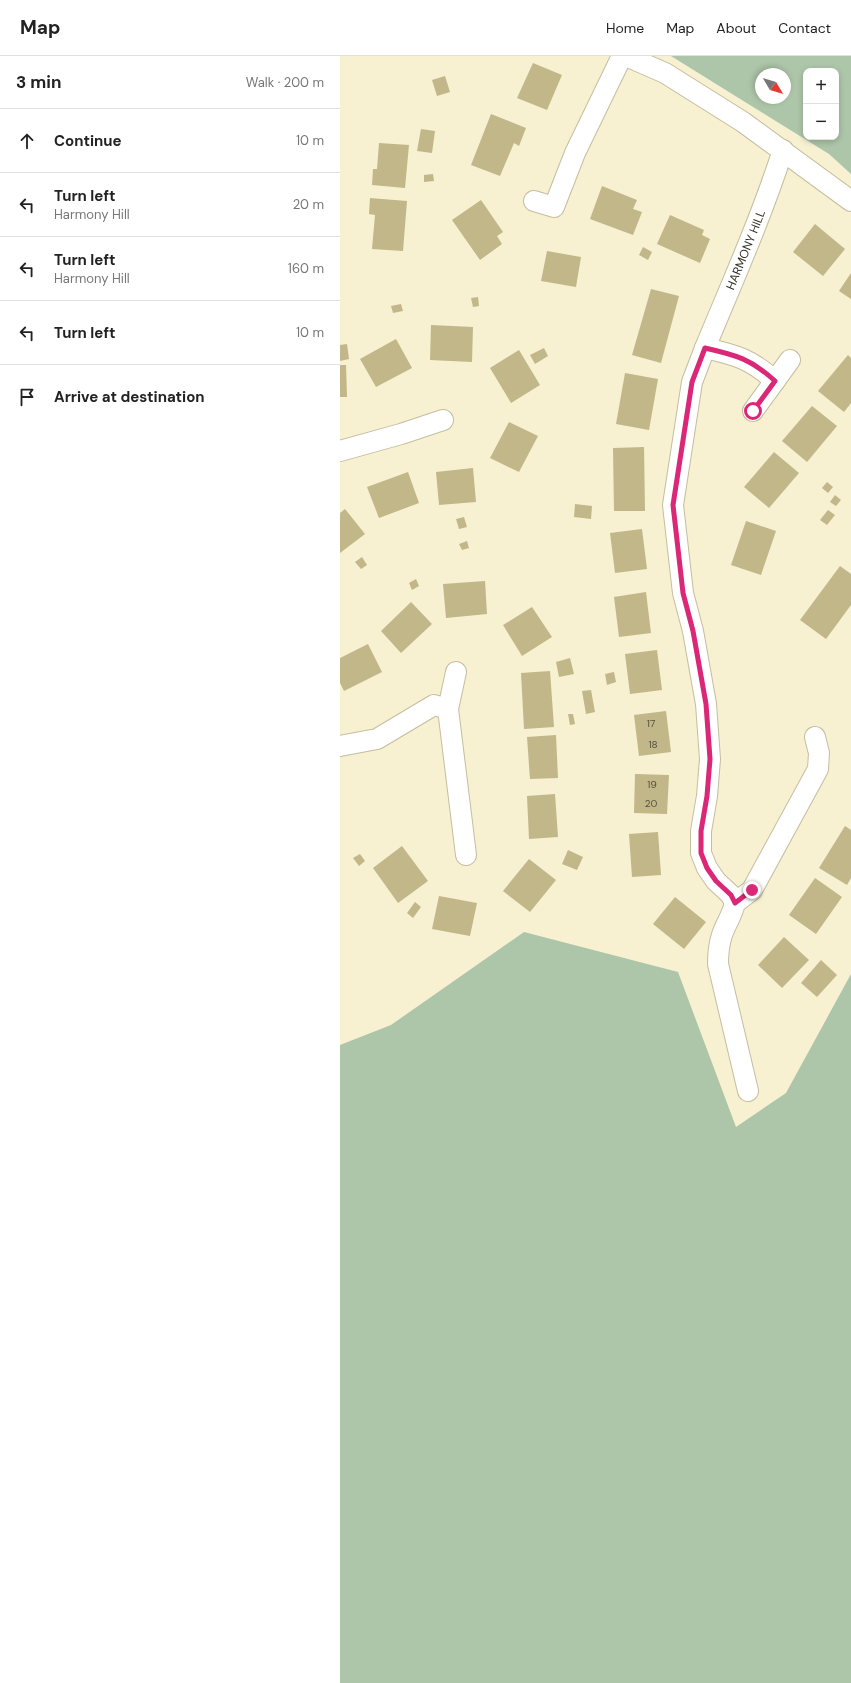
<!DOCTYPE html>
<html lang="en">
<head>
<meta charset="utf-8">
<style>
  :root { --surface:#fff; --page:#f2f2f2; --text:#222; --muted:#767676; --line:#e0e0e0 }
  body { margin:0; font-family:"DM Sans",sans-serif; background:var(--page); color:var(--text) }
  .controls { position:absolute; right:12px; top:12px; display:grid; overflow:hidden; border-radius:8px; box-shadow:0 2px 6px #0003 }
  .controls button { width:36px; height:36px; display:grid; place-items:center; padding:0; border:0; border-bottom:1px solid var(--line); background:var(--surface); color:var(--text); font:20px sans-serif }
  .compass { position:absolute; left:415px; top:12px; width:36px; height:36px; border-radius:50%; background:var(--surface); box-shadow:0 2px 6px #0003; rotate:128deg }
  .stop { position:absolute; width:12px; height:12px; margin:-9px; border:3px solid #db2777; border-radius:50%; background:#fff }
  .stop.end { background:#db2777; border-color:#fff; box-shadow:0 1px 4px #0008 }
  .list { margin:0; padding:0; list-style:none }
  h2 { display:flex; justify-content:space-between; align-items:center; height:52px; margin:0; padding:0 16px; font-size:17px }
  h2 small { font-size:13px; font-weight:400; color:var(--muted) }
  .list li { display:grid; grid-template-columns:26px 1fr auto; gap:12px; align-items:center; box-sizing:border-box; height:64px; padding:0 16px; border-top:1px solid var(--line) }
  .list b { display:block; font-size:15px; white-space:nowrap }
  .list p { margin:0; font-size:13px; white-space:nowrap; color:var(--muted) }
  .list em { font-size:13px; font-style:normal; color:var(--muted) }
  .icon { flex:none; width:22px; height:22px; fill:none; stroke:currentColor; stroke-width:2; stroke-linecap:round; stroke-linejoin:round }
  .map { position:relative; flex:none; width:511px; height:1627px; overflow:hidden }
  header { display:flex; align-items:center; gap:24px; box-sizing:border-box; height:56px; padding:0 20px; background:var(--surface); border-bottom:1px solid var(--line) }
  header strong { font-size:19px }
  nav { display:flex; gap:22px; margin-inline-start:auto; font-size:14px }
  main { display:flex }
  aside { flex:1; background:var(--surface) }
  .map>svg:first-child { display:block }
  .green { fill:#adc5a8; fill-rule:evenodd }
  .building { fill:#c1b789 }
  .lines { fill:none; stroke-linecap:round; stroke-linejoin:round }
  .street-casing { stroke:#c4bd9f; stroke-width:22 }
  .street { stroke:#fff; stroke-width:20 }
  .route { stroke:#db2777; stroke-width:5 }
  .labels { text-anchor:middle; stroke-width:3.5; stroke-linejoin:round; paint-order:stroke }
  .number-label { font-size:10px; fill:#55503c }
  .street-label { font-size:12px; fill:#312e22; stroke:#f7f0d1 }
</style>
</head>
<body>
<header>
<strong>Map</strong>
<nav><a>Home</a><a>Map</a><a>About</a><a>Contact</a></nav>
</header>
<main>
<aside>
<h2>3 min<small>Walk · 200 m</small></h2>
<ul class="list">
<li><svg class="icon" aria-label="ahead" viewBox="0 0 24 24"><path d="M12 20V5M6 11l6-6 6 6"/></svg><div><b>Continue</b></div><em>10 m</em></li>
<li><svg class="icon" aria-label="left" viewBox="0 0 24 24"><path d="M17 20v-9H6M10 6l-5 5 5 5"/></svg><div><b>Turn left</b><p>Harmony Hill</p></div><em>20 m</em></li>
<li><svg class="icon" aria-label="left" viewBox="0 0 24 24"><path d="M17 20v-9H6M10 6l-5 5 5 5"/></svg><div><b>Turn left</b><p>Harmony Hill</p></div><em>160 m</em></li>
<li><svg class="icon" aria-label="left" viewBox="0 0 24 24"><path d="M17 20v-9H6M10 6l-5 5 5 5"/></svg><div><b>Turn left</b></div><em>10 m</em></li>
<li><svg class="icon" aria-label="arrive" viewBox="0 0 24 24"><path d="M6 21V4h12l-3 4 3 4H6"/></svg><div><b>Arrive at destination</b></div></li>
</ul>
</aside>
<div class="map">
<svg width="511" height="1627" viewBox="0 0 511 1627">
  <rect width="100%" height="100%" fill="#f7f0d1"/>
  <g class="green">
    <path d="M331 0H511V118L489 98ZM466 15H496V81H466ZM421 18H445V42H421Z"/>
    <path d="M184 876 338 916 396 1071 446 1037 511 918V1627H0V989L51 969Z"/>
  </g>
  <g class="building">
    <path d="M193 7 222 19 207 54 177 42Z"/>
    <path d="M105 20 110 36 97 40 92 24Z"/>
    <path d="M151 58 186 72 179 90 174 87 160 120 131 109Z"/>
    <path d="M81 73 95 75 92 97 77 95Z"/>
    <path d="M39 87 69 89 65 132 32 129 33 113H37Z"/>
    <path d="M93 118 94 125 84 126V119Z"/>
    <path d="M262 130 297 144 293 153 302 156 293 179 250 163Z"/>
    <path d="M30 142 67 145 63 195 32 193 35 159 29 158Z"/>
    <path d="M141 144 163 176 157 180 162 188 140 204 112 164Z"/>
    <path d="M330 159 364 174 362 179 370 183 360 207 317 188Z"/>
    <path d="M475 168 505 193 483 220 453 196Z"/>
    <path d="M303 191 312 196 308 204 299 199Z"/>
    <path d="M207 195 241 201 236 231 201 225Z"/>
    <path d="M511 217V243L499 235Z"/>
    <path d="M311 233 339 240 321 307 292 299Z"/>
    <path d="M138 241 139 250 133 251 131 242Z"/>
    <path d="M61 248 63 255 53 257 51 250Z"/>
    <path d="M91 269 133 271 132 306 90 304Z"/>
    <path d="M56 283 72 312 36 331 20 303Z"/>
    <path d="M7 288 9 303 0 305V289Z"/>
    <path d="M204 292 208 300 195 308 190 299Z"/>
    <path d="M179 294 200 329 171 347 150 312Z"/>
    <path d="M508 299 511 302V347L504 356 478 335Z"/>
    <path d="M0 309H6L7 341H0Z"/>
    <path d="M285 317 318 323 309 374 276 368Z"/>
    <path d="M472 350 497 370 467 406 442 385Z"/>
    <path d="M169 366 198 380 179 416 150 402Z"/>
    <path d="M304 391 305 455H274L273 392Z"/>
    <path d="M434 396 459 417 429 452 404 431Z"/>
    <path d="M133 412 136 446 99 449 96 416Z"/>
    <path d="M68 416 79 447 39 462 27 431Z"/>
    <path d="M487 426 493 431 488 437 482 432Z"/>
    <path d="M495 439 501 444 496 450 490 446Z"/>
    <path d="M235 448 252 450 251 463 234 461Z"/>
    <path d="M5 453 25 478 0 497V457Z"/>
    <path d="M488 454 495 459 487 469 480 464Z"/>
    <path d="M124 461 127 471 119 473 116 463Z"/>
    <path d="M406 465 436 475 421 519 391 509Z"/>
    <path d="M302 473 307 513 275 517 270 477Z"/>
    <path d="M127 485 129 492 122 494 119 488Z"/>
    <path d="M22 501 27 509 21 513 15 506Z"/>
    <path d="M500 510 511 518V549L486 583 460 564Z"/>
    <path d="M76 523 79 530 72 534 69 527Z"/>
    <path d="M145 525 147 558 106 562 103 528Z"/>
    <path d="M306 536 311 577 279 581 274 541Z"/>
    <path d="M71 546 92 568 61 597 41 575Z"/>
    <path d="M192 551 212 581 182 600 163 569Z"/>
    <path d="M28 588 42 616 4 635 0 627V602Z"/>
    <path d="M317 594 322 634 290 638 285 598Z"/>
    <path d="M230 602 234 618 219 621 216 606Z"/>
    <path d="M210 615 214 671 184 673 181 617Z"/>
    <path d="M274 616 276 626 267 629 265 618Z"/>
    <path d="M251 634 255 656 246 658 242 635Z"/>
    <path d="M326 655 331 696 299 700 294 659Z"/>
    <path d="M228 658H233L235 668 230 669Z"/>
    <path d="M216 679 218 722 190 723 187 681Z"/>
    <path d="M295 718 329 719 327 758 294 757Z"/>
    <path d="M215 738 218 781 189 783 187 740Z"/>
    <path d="M505 770 511 774V822L507 829 479 812Z"/>
    <path d="M318 776 321 819 292 821 289 778Z"/>
    <path d="M62 790 88 825 58 847 33 812Z"/>
    <path d="M228 794 243 801 237 814 222 808Z"/>
    <path d="M20 798 25 805 19 810 13 802Z"/>
    <path d="M189 803 216 824 190 856 163 835Z"/>
    <path d="M475 822 502 841 476 878 449 859Z"/>
    <path d="M99 840 137 847 130 880 92 873Z"/>
    <path d="M335 841 366 866 344 893 313 868Z"/>
    <path d="M75 846 81 851 73 862 67 857Z"/>
    <path d="M444 881 469 904 442 932 418 909Z"/>
    <path d="M481 904 497 919 477 941 461 927Z"/>
  </g>
  <g class="lines">
    <defs>
      <g id="street">
        <path d="M286 0 325 17 403 66 511 145"/>
        <path d="M194 145 214 151 235 97 282 0"/>
        <path d="M365 292 352 326 333 449 343 537 353 575 366 648 370 703 367 740 361 775V797L367 812 376 825 391 839 395 847"/>
        <path id="s1" d="M435 325C411 303 396 299 365 292 392 227 421 162 443 94"/>
        <path d="M413 355 450 304"/>
        <path d="M0 395 61 378 103 364"/>
        <path d="M116 616 108 653 126 799"/>
        <path d="M0 690 37 683 94 649 108 653"/>
        <path d="M408 1035 378 908C378 898 379 888 382 879 386 867 392 860 395 847L412 834 478 713 479 697 475 681"/>
      </g>
    </defs>
    <use href="#street" class="street-casing"/>
    <use href="#street" class="street"/>
  </g>
  <g class="lines">
    <path class="route" d="M412 834 395 847 391 839 376 825 367 812 361 797V775L367 740 370 703 366 648 353 575 343 537 333 449 352 326 365 292C396 299 411 303 435 325L413 355"/>
  </g>
  <g class="labels">
    <g class="number-label">
      <text x="311" y="671">17</text>
      <text x="313" y="692">18</text>
      <text x="312" y="732">19</text>
      <text x="311" y="751">20</text>
    </g>
    <g class="street-label">
      <text dy="4" stroke="none"><textPath href="#s1" startOffset="185">HARMONY HILL</textPath></text>
    </g>
  </g>
</svg>
<div class="controls">
<button>+</button>
<button>−</button>
</div>
<svg class="compass" viewBox="-18 -18 36 36"><path d="M0-13l5 13h-10z" fill="#e53935"/><path d="M0 13l5-13h-10z" fill="#767676"/></svg>
<div class="stop" style="left:413px;top:355px"></div>
<div class="stop end" style="left:412px;top:834px"></div>
</div>
</main>
</body>
</html>
